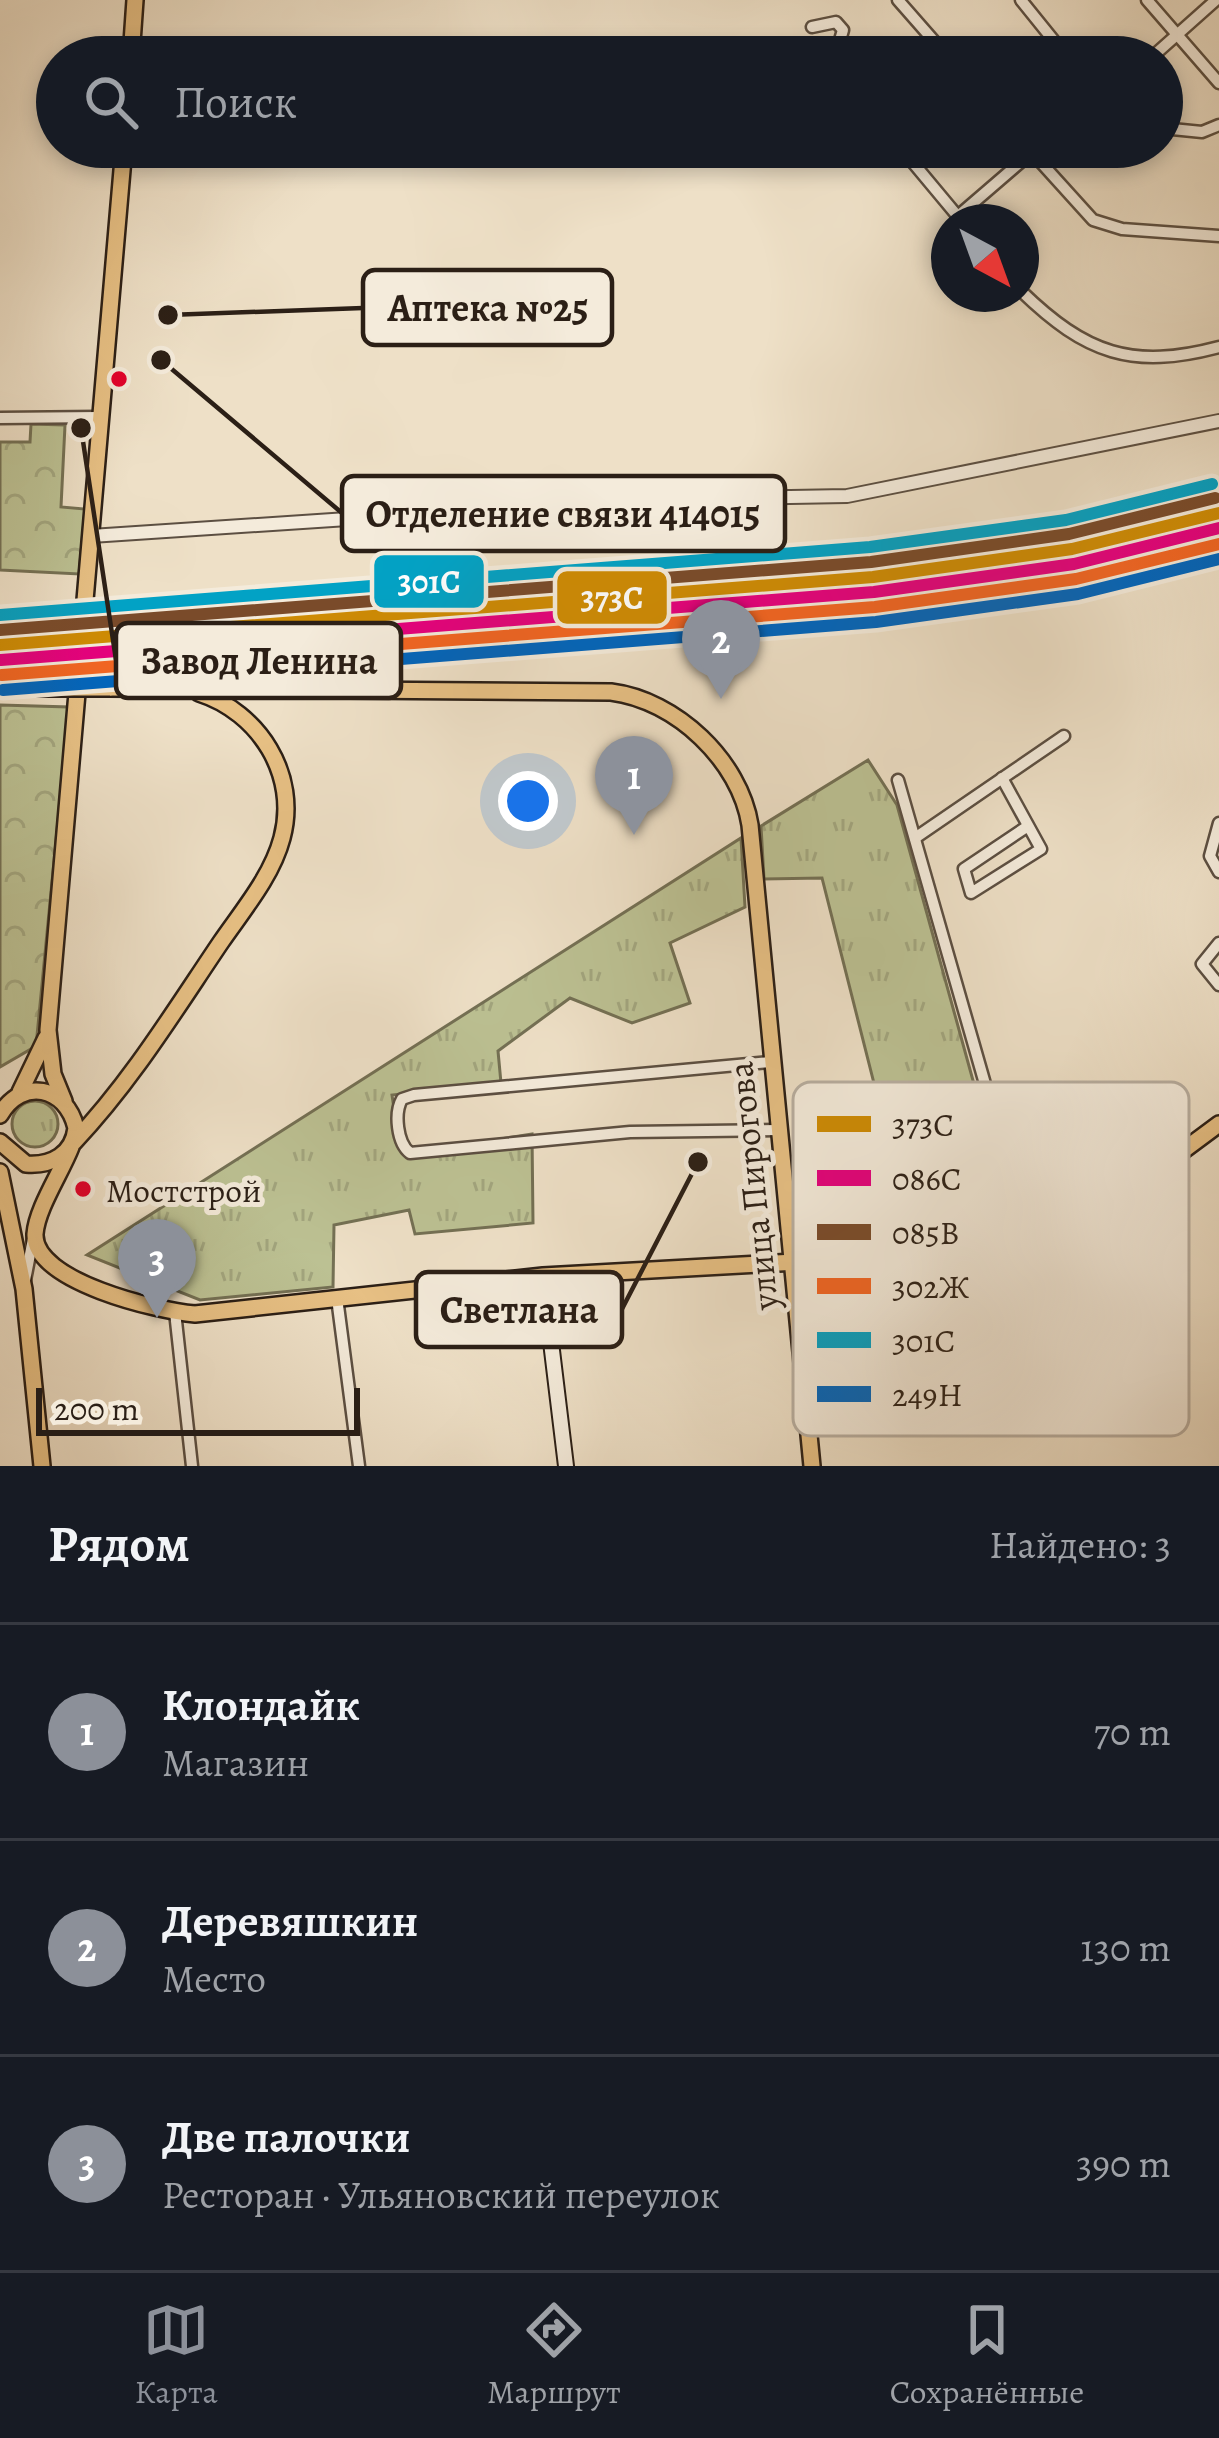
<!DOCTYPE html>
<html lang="ru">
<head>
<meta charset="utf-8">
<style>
  :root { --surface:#171b24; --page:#242831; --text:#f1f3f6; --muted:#9ea1a6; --line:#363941; --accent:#8c9099 }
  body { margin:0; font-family:Alegreya,serif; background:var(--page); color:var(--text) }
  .compass { position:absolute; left:931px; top:204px; width:108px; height:108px; border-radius:50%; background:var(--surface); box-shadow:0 6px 18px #0003; rotate:139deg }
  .scale { position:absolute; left:36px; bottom:30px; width:324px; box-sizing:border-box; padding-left:12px; border:6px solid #2b1f16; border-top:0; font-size:33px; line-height:42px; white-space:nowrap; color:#2b1f16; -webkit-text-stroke:9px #f4ebdb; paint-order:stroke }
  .you { position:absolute; left:528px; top:801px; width:42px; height:42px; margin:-30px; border:9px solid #fff; border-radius:50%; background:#1a73e8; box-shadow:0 0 0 18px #1a73e833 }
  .badge { display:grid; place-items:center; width:78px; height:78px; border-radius:50%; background:var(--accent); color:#fff; font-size:39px; font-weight:700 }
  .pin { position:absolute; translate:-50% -99px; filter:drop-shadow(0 3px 6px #0008) }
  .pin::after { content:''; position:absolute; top:63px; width:42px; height:36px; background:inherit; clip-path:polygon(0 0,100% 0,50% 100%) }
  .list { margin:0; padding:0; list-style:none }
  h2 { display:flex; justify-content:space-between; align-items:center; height:156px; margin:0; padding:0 48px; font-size:51px }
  h2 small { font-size:39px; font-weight:400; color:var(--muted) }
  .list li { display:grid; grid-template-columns:78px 1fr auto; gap:36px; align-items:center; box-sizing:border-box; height:216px; padding:0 48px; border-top:3px solid var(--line) }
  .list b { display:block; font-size:45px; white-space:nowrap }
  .list p { margin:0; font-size:39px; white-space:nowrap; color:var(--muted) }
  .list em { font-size:39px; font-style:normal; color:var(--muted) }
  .icon { flex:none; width:66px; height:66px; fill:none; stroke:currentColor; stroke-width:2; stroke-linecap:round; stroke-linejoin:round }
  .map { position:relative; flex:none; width:1219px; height:1466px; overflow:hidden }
  .search { position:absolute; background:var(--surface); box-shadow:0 6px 18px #0003; left:36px; right:36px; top:36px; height:132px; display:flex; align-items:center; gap:30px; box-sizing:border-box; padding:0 42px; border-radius:66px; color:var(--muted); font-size:45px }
  .sheet { height:804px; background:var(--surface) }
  nav { display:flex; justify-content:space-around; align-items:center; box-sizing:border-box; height:168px; border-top:3px solid var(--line); background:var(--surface); font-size:33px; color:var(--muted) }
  nav a { display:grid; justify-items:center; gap:6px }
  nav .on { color:var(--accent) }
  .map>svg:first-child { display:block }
  .grass { fill:url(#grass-tufts); stroke:#747054; stroke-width:3 }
  .forest { fill:url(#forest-crowns); stroke:#747054; stroke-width:3 }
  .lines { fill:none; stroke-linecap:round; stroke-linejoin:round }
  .minor-casing { stroke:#5c4f42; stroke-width:15 }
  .tertiary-casing { stroke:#5c4f42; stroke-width:16 }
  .secondary-casing { stroke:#2b1f16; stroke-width:18 }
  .primary-casing { stroke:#2b1f16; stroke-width:20 }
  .minor { stroke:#f4ebdb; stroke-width:10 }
  .tertiary { stroke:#f4ebdb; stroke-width:12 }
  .secondary { stroke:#f4ebdb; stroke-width:14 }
  .primary { stroke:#e7c084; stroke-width:15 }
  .primary-bridge-casing { stroke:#2b1f16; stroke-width:20; stroke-linecap:butt }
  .primary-bridge { stroke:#e7c084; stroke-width:15 }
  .rail-1-casing { stroke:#f4ebdb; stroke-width:21 }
  .rail-2-casing { stroke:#f4ebdb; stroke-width:21 }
  .rail-3-casing { stroke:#f4ebdb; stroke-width:21 }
  .rail-4-casing { stroke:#f4ebdb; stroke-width:21 }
  .rail-5-casing { stroke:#f4ebdb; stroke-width:21 }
  .rail-6-casing { stroke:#f4ebdb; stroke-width:21 }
  .rail-1 { stroke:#ce8b04; stroke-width:12 }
  .rail-2 { stroke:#e5007d; stroke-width:12 }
  .rail-3 { stroke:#7a4b2a; stroke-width:12 }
  .rail-4 { stroke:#f26522; stroke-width:12 }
  .rail-5 { stroke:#02a2c5; stroke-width:12 }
  .rail-6 { stroke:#0065bd; stroke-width:12 }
  .bus-dot { fill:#e4002b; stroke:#f4ebdb; stroke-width:4.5 }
  .labels { text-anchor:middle; stroke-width:10; stroke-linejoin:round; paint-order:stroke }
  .bus-label { font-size:33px; fill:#2b1f16; stroke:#f4ebdb; text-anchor:start }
  .street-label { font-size:36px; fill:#2b1f16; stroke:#f4ebdb }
  .key { fill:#f4ebdb; stroke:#b8aea0; stroke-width:3 }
  .key-label { font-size:33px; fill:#2b1f16 }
  .leader { fill:none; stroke:#2b1f16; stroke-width:4.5 }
  .callout-dot { fill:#2b1f16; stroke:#f4ebdb; stroke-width:4.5 }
  .callout { fill:#f4ebdb; stroke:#2b1f16; stroke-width:4.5 }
  .callout-label { font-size:39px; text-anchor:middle; font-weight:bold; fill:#2b1f16 }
  .line-badge { stroke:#f4ebdb; stroke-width:4.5 }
  .badge-label { font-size:33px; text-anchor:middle; font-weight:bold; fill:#fff }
</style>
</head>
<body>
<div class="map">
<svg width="1219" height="1466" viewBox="0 0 1219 1466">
  <defs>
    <pattern id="grass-tufts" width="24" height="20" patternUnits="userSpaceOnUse" patternTransform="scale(3)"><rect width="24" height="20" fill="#bcc193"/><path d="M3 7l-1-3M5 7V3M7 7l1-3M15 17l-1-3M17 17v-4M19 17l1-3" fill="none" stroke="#a2a57e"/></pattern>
    <pattern id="forest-crowns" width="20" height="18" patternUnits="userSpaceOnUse" patternTransform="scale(3)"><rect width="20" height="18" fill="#bcc193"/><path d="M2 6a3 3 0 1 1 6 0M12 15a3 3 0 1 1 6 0" fill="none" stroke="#a2a57e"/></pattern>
  </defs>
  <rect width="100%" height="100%" fill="#eee0c7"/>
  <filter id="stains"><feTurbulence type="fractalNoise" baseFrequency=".00167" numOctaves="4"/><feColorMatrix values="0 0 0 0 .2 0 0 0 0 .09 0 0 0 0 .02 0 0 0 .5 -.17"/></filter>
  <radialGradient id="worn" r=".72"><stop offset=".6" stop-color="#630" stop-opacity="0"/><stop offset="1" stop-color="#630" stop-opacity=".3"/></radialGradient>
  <g class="grass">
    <path d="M868 760 897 805 1009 1211 924 1228 911 1184 864 1169 847 1118 881 1111 822 878 764 879 761 826Z"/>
    <path d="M741 838 745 907 670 943 690 1003 632 1023 570 998 498 1051 501 1083 392 1095 400 1149 409 1153 532 1134 533 1223 415 1234 409 1210 334 1225 333 1287 200 1300 87 1255Z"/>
    <circle cx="35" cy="1124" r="23"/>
  </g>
  <g class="forest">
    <path d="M31 424 65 425 61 507 85 509 79 574 0 570V442H30Z"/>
    <path d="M0 705 69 707 36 1046 0 1067Z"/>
  </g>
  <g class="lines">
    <defs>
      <g id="minor">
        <path d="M898 0 948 57"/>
        <path d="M1021 0 1067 57"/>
        <path d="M1147 0 1219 83"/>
        <path d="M812 27 836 22 843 30 835 57"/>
        <path d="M1152 57 1216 0"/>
        <path d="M1162 128 1202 132 1219 125"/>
        <path d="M900 147 960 219"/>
        <path d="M1027 147 1093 220 1122 229 1219 236"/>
        <path d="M958 216 1038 147"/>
        <path d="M1021 291C1086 354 1132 370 1219 347"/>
        <path d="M0 418 99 417"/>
        <path d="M1002 778 1041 849 971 893 964 869 1028 826"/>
        <path d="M898 780 1028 1234"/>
        <path d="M1219 823 1210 856 1219 872"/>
        <path d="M915 838 1064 736"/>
        <path d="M1219 943 1202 964 1219 985"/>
        <path d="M770 1062 414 1095 402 1099C394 1113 397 1143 410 1153L630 1132 776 1130"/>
        <path d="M25 1280 33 1239"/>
        <path d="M337 1298 359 1466"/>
        <path d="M175 1312 192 1466"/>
      </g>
      <path id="tertiary" d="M91 536 632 500 847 496 1219 421"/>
      <path id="secondary" d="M543 1276 566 1466"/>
      <g id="primary">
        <path d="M131 57 135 0"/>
        <path d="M0 688H41"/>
        <path d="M110 688 611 692C676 700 740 761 750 825L812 1466"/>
        <path d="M20 1092 46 1038"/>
        <path d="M64 1101 53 1074 48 1030 124 147"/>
        <path d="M0 1115C22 1077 66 1086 76 1128 73 1154 52 1166 26 1164L0 1142"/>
        <path d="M74 1142C131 1082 175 1010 221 942 243 910 272 876 282 838 299 775 259 712 199 693"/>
        <path d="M71 1147C61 1173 37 1208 35 1234 33 1282 159 1311 195 1314L543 1276 868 1258 1028 1234 1118 1199 1219 1124"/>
        <path d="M0 1172 24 1289 42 1466"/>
      </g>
    </defs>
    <use href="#minor" class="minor-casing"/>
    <use href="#tertiary" class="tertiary-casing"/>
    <use href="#secondary" class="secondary-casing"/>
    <use href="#primary" class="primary-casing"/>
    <use href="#minor" class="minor"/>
    <use href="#tertiary" class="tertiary"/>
    <use href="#secondary" class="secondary"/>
    <use href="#primary" class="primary"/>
    <defs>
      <path id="primary-bridge" d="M41 688H110"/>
    </defs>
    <use href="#primary-bridge" class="primary-bridge-casing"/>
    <use href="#primary-bridge" class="primary-bridge"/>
    <defs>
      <path id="rail-1" d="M0 645 873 577 1072 549 1219 513"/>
      <path id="rail-2" d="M1 660 874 592 1074 564 1219 528"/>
      <path id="rail-3" d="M0 630 871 562 1069 534 1215 498"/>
      <path id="rail-4" d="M2 675 875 607 1076 579 1219 544"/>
      <path id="rail-5" d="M0 615 870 547 1066 520 1212 484"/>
      <path id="rail-6" d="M3 690 876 622 1078 594 1219 559"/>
    </defs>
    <use href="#rail-1" class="rail-1-casing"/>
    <use href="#rail-2" class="rail-2-casing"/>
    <use href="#rail-3" class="rail-3-casing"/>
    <use href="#rail-4" class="rail-4-casing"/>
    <use href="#rail-5" class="rail-5-casing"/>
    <use href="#rail-6" class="rail-6-casing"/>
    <use href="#rail-1" class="rail-1"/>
    <use href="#rail-2" class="rail-2"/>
    <use href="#rail-3" class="rail-3"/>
    <use href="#rail-4" class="rail-4"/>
    <use href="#rail-5" class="rail-5"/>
    <use href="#rail-6" class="rail-6"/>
  </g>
  <g class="bus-dot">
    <circle cx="119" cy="379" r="10"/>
    <circle cx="83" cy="1189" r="10"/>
  </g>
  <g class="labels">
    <g class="bus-label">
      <text x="106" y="1202">Мостстрой</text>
    </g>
    <g class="street-label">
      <text transform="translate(752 1186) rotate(-96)" y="13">улица Пирогова</text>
    </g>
  </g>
  <rect x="793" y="1082" width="396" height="354" rx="18" class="key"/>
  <rect x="817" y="1116" width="54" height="16" fill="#ce8b04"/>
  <rect x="817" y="1170" width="54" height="16" fill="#e5007d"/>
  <rect x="817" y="1224" width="54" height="16" fill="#7a4b2a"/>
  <rect x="817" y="1278" width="54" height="16" fill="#f26522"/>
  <rect x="817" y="1332" width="54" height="16" fill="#02a2c5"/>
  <rect x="817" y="1386" width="54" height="16" fill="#0065bd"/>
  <g class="key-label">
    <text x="892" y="1136">373C</text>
    <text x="892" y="1190">086С</text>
    <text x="892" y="1244">085В</text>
    <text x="892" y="1298">302Ж</text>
    <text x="892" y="1352">301С</text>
    <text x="892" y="1406">249Н</text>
  </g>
  <path class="leader" d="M168 315L363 308M161 360L342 513M81 428L116 660M698 1162L622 1309"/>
  <g class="callout-dot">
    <circle cx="168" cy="315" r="12"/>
    <circle cx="161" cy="360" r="12"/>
    <circle cx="81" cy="428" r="12"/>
    <circle cx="698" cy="1162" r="12"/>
  </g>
  <g class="callout">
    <rect x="363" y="270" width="249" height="75" rx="12"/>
    <rect x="342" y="476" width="443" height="75" rx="12"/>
    <rect x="116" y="623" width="285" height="75" rx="12"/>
    <rect x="416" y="1272" width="206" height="75" rx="12"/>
  </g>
  <g class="callout-label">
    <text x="488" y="321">Аптека №25</text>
    <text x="563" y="527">Отделение связи 414015</text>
    <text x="259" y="674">Завод Ленина</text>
    <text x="519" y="1323">Светлана</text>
  </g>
  <g class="line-badge">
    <rect x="372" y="553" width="114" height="57" rx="12" fill="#02a2c5"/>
    <rect x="555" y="569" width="114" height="57" rx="12" fill="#ce8b04"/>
  </g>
  <g class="badge-label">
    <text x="429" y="593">301С</text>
    <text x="612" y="609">373C</text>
  </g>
  <rect width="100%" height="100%" filter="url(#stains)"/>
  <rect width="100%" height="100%" fill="url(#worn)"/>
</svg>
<svg class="compass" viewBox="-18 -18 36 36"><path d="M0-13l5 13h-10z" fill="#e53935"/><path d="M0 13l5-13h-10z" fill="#9ea1a6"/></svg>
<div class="scale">200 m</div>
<div class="you"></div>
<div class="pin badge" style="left:634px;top:835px">1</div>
<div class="pin badge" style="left:721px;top:699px">2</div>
<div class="pin badge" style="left:157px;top:1318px">3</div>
<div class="search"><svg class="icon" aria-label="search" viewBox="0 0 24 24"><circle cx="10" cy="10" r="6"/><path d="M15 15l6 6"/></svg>Поиск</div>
</div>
<section class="sheet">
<h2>Рядом<small>Найдено: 3</small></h2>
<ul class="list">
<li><span class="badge">1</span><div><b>Клондайк</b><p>Магазин</p></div><em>70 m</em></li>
<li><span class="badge">2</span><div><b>Деревяшкин</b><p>Место</p></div><em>130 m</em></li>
<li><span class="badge">3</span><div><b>Две палочки</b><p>Ресторан · Ульяновский переулок</p></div><em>390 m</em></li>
</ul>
</section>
<nav>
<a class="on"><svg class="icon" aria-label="map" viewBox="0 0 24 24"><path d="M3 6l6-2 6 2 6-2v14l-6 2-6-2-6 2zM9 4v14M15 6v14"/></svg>Карта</a>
<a><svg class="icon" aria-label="directions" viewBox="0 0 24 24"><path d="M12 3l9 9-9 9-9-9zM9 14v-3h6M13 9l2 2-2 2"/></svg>Маршрут</a>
<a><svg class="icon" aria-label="saved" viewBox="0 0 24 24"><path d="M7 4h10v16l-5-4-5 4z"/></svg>Сохранённые</a>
</nav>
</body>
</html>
